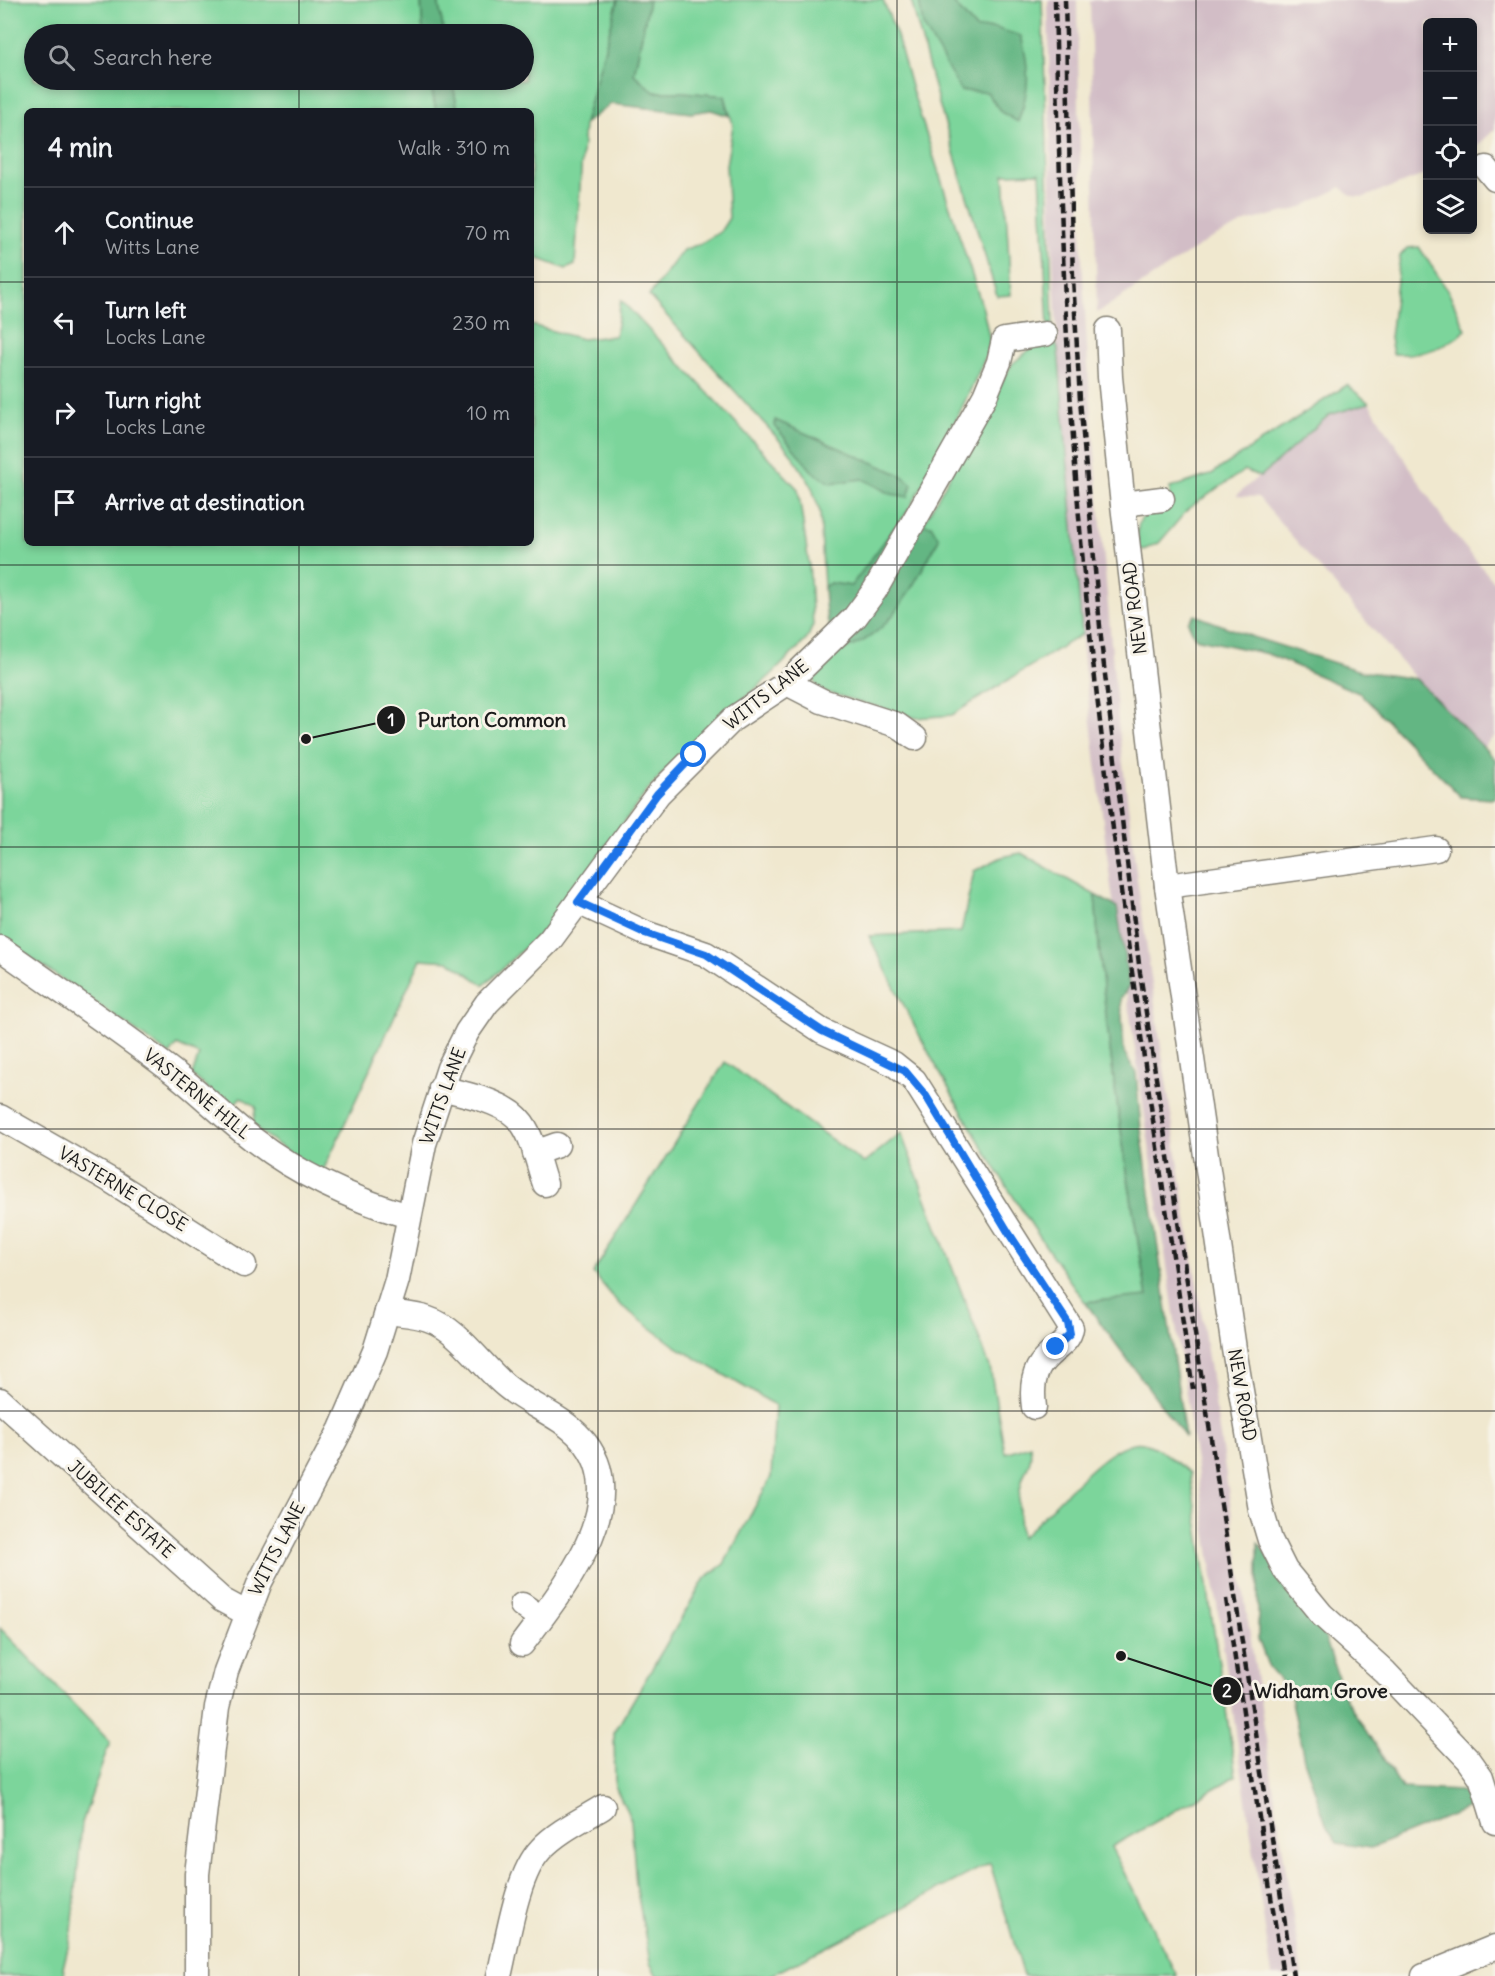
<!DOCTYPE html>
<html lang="en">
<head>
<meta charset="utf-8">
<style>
  :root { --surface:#171b24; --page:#242831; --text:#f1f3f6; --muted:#9ea1a6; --line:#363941 }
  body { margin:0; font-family:Delius,sans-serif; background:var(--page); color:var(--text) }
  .controls { position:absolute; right:18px; top:18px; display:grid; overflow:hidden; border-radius:9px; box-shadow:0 3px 9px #0003 }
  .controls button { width:54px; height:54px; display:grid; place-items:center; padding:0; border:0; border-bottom:2px solid var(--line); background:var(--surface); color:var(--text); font:30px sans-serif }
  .stop { position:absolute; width:18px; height:18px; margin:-14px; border:4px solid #1a73e8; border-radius:50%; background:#fff }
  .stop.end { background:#1a73e8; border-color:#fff; box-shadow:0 2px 6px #0008 }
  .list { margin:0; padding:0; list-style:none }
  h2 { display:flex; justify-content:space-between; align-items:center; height:78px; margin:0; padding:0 24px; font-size:26px }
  h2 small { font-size:20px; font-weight:400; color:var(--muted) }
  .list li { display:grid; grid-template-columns:39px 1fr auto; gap:18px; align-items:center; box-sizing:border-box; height:90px; padding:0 24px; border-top:2px solid var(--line) }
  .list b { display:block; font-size:22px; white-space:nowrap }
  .list p { margin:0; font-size:20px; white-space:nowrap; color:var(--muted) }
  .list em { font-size:20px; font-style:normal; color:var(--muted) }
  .icon { flex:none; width:33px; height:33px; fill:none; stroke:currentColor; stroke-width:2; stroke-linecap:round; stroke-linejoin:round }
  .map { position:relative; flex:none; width:1495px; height:1976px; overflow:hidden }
  .search { position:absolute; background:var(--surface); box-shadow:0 3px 9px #0003; left:24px; top:24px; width:510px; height:66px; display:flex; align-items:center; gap:15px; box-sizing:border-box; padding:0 21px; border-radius:33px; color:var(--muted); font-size:22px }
  .panel { position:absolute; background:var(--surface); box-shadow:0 3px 9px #0003; left:24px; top:108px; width:510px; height:438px; border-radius:9px }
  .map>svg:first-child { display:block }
  .industrial { fill:#d2bdc6 }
  .green { fill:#7bd59b; stroke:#4c785c; stroke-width:1.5 }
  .forest { fill:#64b683; stroke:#406950; stroke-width:1.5 }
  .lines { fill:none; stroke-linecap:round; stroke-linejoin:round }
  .minor-casing { stroke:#868276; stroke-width:27 }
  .minor { stroke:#fff; stroke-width:24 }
  .rail { stroke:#1c1c1c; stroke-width:4.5; stroke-dasharray:9 4.5; stroke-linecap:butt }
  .route { stroke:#1a73e8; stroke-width:8 }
  .grid { fill:none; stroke:#1c1c1c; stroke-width:1.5; stroke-opacity:0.55 }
  .labels { text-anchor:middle; stroke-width:6; stroke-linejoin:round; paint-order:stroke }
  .street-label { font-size:18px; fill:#1c1c1c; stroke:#f7f3e8 }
  .leader { fill:none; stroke:#1c1c1c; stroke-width:2 }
  .callout-dot { fill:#1c1c1c; stroke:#f7f3e8; stroke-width:2 }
  .mark-label { font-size:18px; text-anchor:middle; font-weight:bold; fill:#fff }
  .callout-label { font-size:20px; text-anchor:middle; font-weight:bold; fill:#1c1c1c; stroke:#f7f3e8; stroke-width:6; stroke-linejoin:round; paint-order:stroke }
</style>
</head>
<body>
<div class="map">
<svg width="1495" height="1976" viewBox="0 0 1495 1976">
  <rect width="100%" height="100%" fill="#f7f3e8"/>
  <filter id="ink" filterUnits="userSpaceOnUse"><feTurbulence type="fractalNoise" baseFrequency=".0167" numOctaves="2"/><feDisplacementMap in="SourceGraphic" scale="12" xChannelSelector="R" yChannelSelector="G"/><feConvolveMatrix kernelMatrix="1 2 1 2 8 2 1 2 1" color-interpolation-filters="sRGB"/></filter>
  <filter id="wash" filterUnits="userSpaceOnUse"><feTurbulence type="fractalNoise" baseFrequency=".008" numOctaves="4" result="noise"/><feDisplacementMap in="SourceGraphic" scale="24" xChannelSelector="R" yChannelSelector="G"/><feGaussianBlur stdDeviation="1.35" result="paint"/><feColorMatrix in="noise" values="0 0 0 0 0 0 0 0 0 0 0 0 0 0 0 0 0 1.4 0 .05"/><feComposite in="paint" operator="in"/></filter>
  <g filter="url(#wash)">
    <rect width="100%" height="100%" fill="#f0e8cf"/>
    <g class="industrial">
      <path d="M1048 0H1077L1082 259 1089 383 1118 723 1137 879 1163 1061 1302 1976H1272L1111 887 1084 665 1058 349 1052 237Z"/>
      <path d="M1090 0H1495V129L1473 150 1472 22H1428L1427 174 1364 197 1352 196 1341 187 1298 209 1248 221 1210 239 1097 313Z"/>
      <path d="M1369 403 1448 527 1495 583V736L1483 747 1416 679 1258 497 1236 496 1329 415Z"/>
    </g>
    <g class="green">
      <path d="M0 0H421L423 34H34V80H430L436 111H27V543H531V325L582 339 615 336 621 300 798 489 809 564 813 625 807 639 770 676 679 755 648 790 547 927 484 985 449 961 421 959 321 1175 252 1126 256 1107 241 1097 231 1108 192 1075 199 1055 177 1045 170 1055 0 936Z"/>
      <path d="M438 0H618L584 124 575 265 566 269 531 256V111H458L452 80H524V34H444Z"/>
      <path d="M649 0H883L897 36 912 90 983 309 990 341 986 356C950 434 911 523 851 586L830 583 824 587 820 512 811 485 790 452 649 296 683 250 700 244 720 232 729 218 726 165 733 125 725 96 683 92H654L634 74Z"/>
      <path d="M911 0H919L923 25 987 92 1001 112 1018 121 1024 104 995 28 976 29 951 0H1042L1053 325 1048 326 1040 173 1004 174 1011 295 997 296 934 87Z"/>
      <path d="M1419 247 1448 291 1466 330C1446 348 1421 356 1393 354L1390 338 1400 256 1407 248Z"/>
      <path d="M1045 337 1055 341 1058 349 1082 634 952 715 916 718 818 690 812 675 923 524 1012 364Z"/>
      <path d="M1347 385 1369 403 1329 415 1260 477 1245 470 1189 508 1159 543 1144 550 1138 548C1137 529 1135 510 1160 515L1169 501 1170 488 1210 475Z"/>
      <path d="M1021 853 1095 895C1104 1030 1125 1164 1147 1297L1085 1302C1001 1187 931 1064 869 936L961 932 974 871 1002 857Z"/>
      <path d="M725 1062 864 1163 901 1133 990 1367 1005 1453 1030 1445C1033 1465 1026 1465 1022 1481 1017 1499 1019 1520 1021 1538 1047 1517 1109 1436 1143 1443 1159 1446 1177 1464 1190 1473L1236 1776 1111 1847 1177 1976H1024L990 1863 770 1976H657L650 1963 636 1885 631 1820 615 1786 614 1733 705 1578 724 1564 771 1477 775 1405 675 1346 619 1304 593 1273Z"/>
      <path d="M0 1628 110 1742 82 1823 72 1931 63 1968 65 1976H0Z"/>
    </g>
    <g class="forest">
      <path d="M421 0H438L444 34H423Z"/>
      <path d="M618 0H649L634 74 654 92H683L725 96 729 116 711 110 691 113 611 104 584 124Z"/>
      <path d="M919 0H951L976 29 995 28 1021 36C1030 69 1030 89 1018 122L1001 112 987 92 961 91 923 25Z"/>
      <path d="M430 80H452L458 111H436Z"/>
      <path d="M775 420 901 475 912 484 908 497 891 494 863 479 830 483 812 471 775 426Z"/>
      <path d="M923 524 931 525 939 539C915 580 895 633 845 649 826 636 825 609 824 587L830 583 851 586 895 527 908 538Z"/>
      <path d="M1195 615 1253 637 1360 671 1416 679 1495 759V797L1491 799 1461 797 1361 694 1268 654 1195 638 1188 622Z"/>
      <path d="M1095 895 1117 907 1129 986 1121 998 1124 1052 1136 1073 1141 1130 1185 1437 1085 1302 1147 1296C1125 1163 1104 1029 1095 895Z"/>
      <path d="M1258 1543 1325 1637 1344 1696 1402 1788 1460 1791 1469 1795V1808L1371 1848 1337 1843 1327 1827 1304 1759 1290 1692 1269 1668 1258 1639Z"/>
    </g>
  </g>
  <g filter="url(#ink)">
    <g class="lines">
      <defs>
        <g id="minor">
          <path d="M1486 168 1495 179"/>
          <path d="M1108 330 1110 377 1122 496 1167 886 1234 1349 1261 1510 1270 1540 1285 1570 1322 1615 1385 1672 1469 1760 1481 1777 1495 1822"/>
          <path d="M1123 504 1162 499"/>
          <path d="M787 683 822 701 897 725 915 738"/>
          <path d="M1167 886 1436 849"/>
          <path d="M578 902 645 933 706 954 822 1031 894 1064 914 1080 1071 1328C1067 1355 1026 1349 1034 1407"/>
          <path d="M0 948C59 990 120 1031 177 1075 204 1096 228 1121 254 1140 301 1176 352 1199 408 1216"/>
          <path d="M441 1088C466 1095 506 1101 522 1123 534 1140 538 1164 545 1184"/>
          <path d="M0 1117 110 1180 244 1265"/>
          <path d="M535 1153 557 1145"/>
          <path d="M387 1312C400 1314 415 1314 428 1319 459 1329 481 1366 506 1386 530 1406 560 1415 581 1438 638 1500 560 1593 522 1644"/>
          <path d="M0 1400 222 1600 246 1613"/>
          <path d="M522 1605 541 1618"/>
          <path d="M197 1976V1874L217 1707 226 1671 260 1582 341 1429 375 1351 397 1280 424 1144 449 1068 467 1032 487 1003 550 940 658 794 733 719 787 683 855 617 875 590 985 396 999 362 1004 340 1045 334"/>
          <path d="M499 1976C508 1940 516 1875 541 1849 558 1831 582 1820 603 1807"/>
          <path d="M1424 1976 1495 1947"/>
        </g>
      </defs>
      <use href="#minor" class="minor-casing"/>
      <use href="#minor" class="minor"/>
      <g class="rail">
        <path d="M1055 0C1060 217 1068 435 1092 652 1119 898 1156 1143 1193 1389"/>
        <path d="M1065 0 1073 278 1080 400 1102 649 1140 973 1293 1976"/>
        <path d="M1226 1599 1283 1976"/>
      </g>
    </g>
  </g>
  <g class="lines" filter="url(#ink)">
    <path class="route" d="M694 755 657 794 578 902 645 933 706 954 822 1031 905 1071 926 1096 1010 1235 1068 1323 1070 1334 1056 1347"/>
  </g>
  <path class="grid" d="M299 0V34M598 0V1976M897 0V1976M1196 0V1976M299 80V111M0 282H27M531 282H1495M299 543V1976M0 565H1495M0 847H1495M0 1129H1495M0 1411H1495M0 1694H1495"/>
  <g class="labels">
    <g class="street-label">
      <text transform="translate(1135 608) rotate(-97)" y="6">NEW ROAD</text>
      <text transform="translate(766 695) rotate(-38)" y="6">WITTS LANE</text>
      <text transform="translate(197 1094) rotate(39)" y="6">VASTERNE HILL</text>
      <text transform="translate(443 1096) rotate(-70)" y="6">WITTS LANE</text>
      <text transform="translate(123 1189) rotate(31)" y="6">VASTERNE CLOSE</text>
      <text transform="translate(1242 1395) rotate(80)" y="6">NEW ROAD</text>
      <text transform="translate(121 1509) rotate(42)" y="6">JUBILEE ESTATE</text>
      <text transform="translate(277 1549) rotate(-63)" y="6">WITTS LANE</text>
    </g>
  </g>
  <path class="leader" d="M306 739L391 720M1121 1656L1227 1691"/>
  <g class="callout-dot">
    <circle cx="306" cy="739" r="6"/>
    <circle cx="1121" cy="1656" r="6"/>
    <circle cx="391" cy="720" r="15"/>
    <circle cx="1227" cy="1691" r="15"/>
  </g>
  <g class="mark-label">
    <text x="391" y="726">1</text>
    <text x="1227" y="1697">2</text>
  </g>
  <g class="callout-label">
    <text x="492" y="727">Purton Common</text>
    <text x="1321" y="1698">Widham Grove</text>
  </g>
</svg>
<div class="controls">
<button>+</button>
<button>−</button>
<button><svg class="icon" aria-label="locate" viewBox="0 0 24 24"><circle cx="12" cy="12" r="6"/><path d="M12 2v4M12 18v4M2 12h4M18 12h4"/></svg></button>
<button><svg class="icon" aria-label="layers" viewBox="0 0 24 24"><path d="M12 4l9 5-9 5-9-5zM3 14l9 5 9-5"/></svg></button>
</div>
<div class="stop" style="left:694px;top:755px"></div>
<div class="stop end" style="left:1056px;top:1347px"></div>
<div class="search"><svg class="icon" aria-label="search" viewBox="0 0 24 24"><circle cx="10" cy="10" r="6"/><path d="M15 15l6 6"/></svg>Search here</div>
<section class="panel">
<h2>4 min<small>Walk · 310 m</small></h2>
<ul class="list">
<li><svg class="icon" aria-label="ahead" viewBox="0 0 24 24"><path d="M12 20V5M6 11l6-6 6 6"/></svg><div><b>Continue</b><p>Witts Lane</p></div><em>70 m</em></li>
<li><svg class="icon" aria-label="left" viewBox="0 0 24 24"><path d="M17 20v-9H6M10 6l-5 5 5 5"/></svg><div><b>Turn left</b><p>Locks Lane</p></div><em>230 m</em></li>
<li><svg class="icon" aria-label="right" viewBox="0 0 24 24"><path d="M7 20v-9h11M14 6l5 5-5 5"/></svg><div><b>Turn right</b><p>Locks Lane</p></div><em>10 m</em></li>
<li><svg class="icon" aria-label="arrive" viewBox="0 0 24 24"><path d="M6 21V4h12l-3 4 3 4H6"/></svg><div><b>Arrive at destination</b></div></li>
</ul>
</section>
</div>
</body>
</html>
